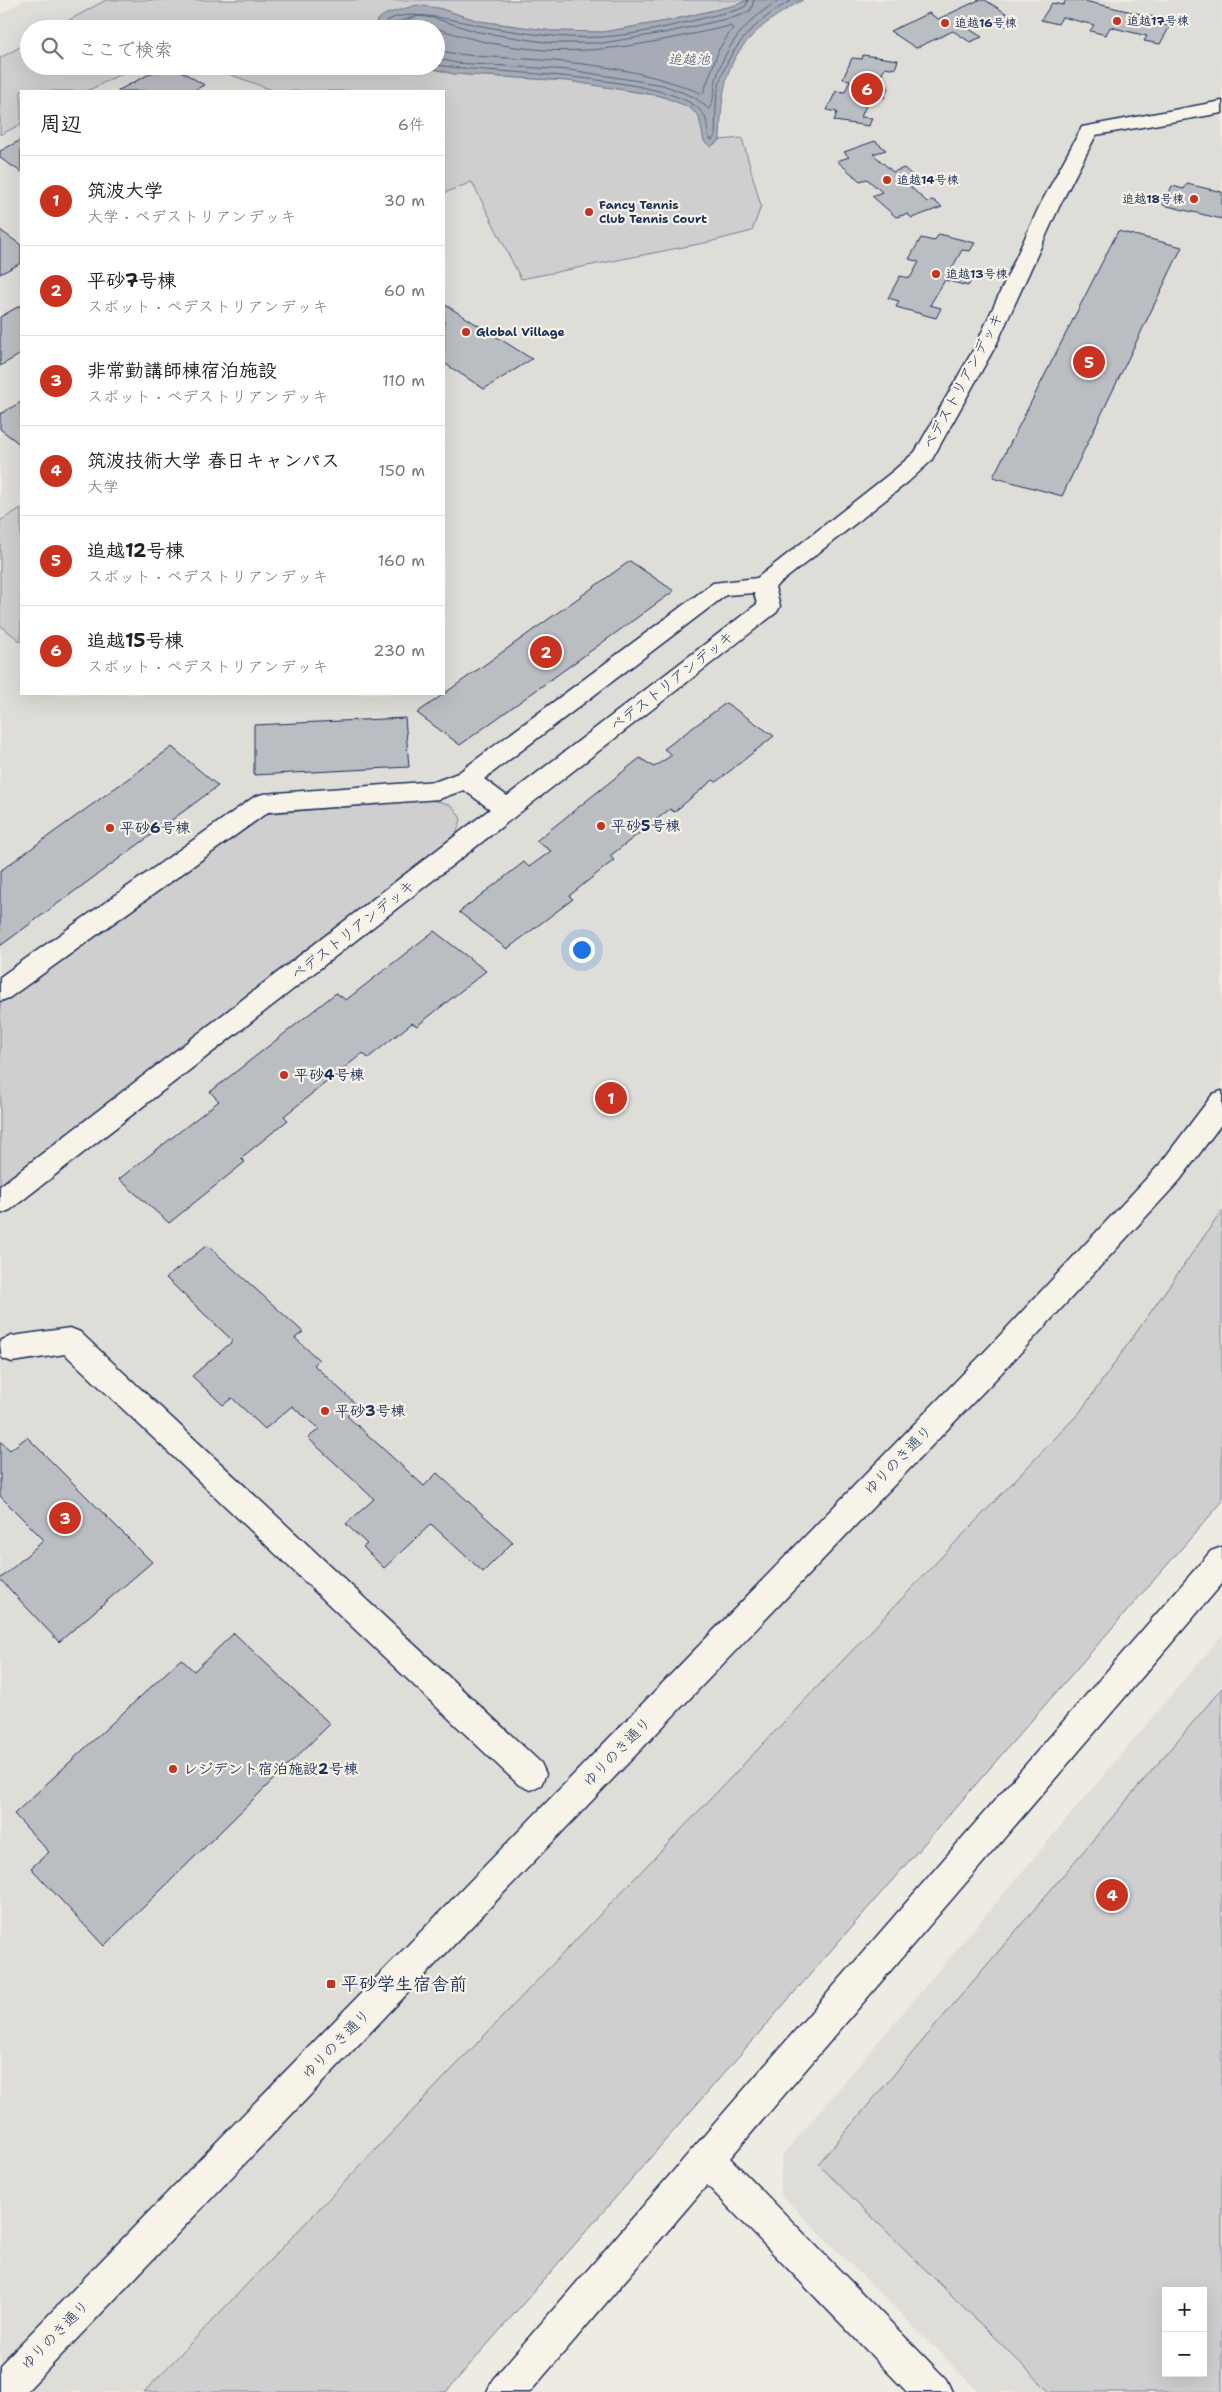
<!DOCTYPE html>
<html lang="ja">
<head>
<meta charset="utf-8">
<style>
  :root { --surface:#fff; --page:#f2f2f2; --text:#222; --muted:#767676; --line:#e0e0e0; --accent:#c8321e }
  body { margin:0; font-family:"Shantell Sans","Klee One",sans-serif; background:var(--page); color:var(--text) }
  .controls { position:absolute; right:15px; bottom:15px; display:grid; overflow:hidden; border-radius:0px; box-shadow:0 5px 20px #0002 }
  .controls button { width:45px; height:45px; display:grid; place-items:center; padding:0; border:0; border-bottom:1px solid var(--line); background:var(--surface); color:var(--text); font:25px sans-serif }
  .you { position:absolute; left:581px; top:949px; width:18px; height:18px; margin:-12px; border:4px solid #fff; border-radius:50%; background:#1a73e8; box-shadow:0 0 0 8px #1a73e833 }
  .badge { display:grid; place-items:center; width:32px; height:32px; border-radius:50%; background:var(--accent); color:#fff; font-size:16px; font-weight:700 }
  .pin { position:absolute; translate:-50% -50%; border:2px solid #fff; box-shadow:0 1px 5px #0006 }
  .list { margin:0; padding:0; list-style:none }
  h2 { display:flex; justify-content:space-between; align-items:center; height:65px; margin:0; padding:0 20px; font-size:21px }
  h2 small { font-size:16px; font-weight:400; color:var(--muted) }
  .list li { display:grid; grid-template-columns:32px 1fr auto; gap:15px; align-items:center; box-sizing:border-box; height:90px; padding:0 20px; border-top:1px solid var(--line) }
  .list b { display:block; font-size:19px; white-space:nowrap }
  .list p { margin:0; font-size:16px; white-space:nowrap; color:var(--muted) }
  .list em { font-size:16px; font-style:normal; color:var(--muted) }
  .icon { flex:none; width:28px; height:28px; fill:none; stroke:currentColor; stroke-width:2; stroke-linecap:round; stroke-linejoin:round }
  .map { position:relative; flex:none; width:1222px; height:2392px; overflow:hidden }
  .search { position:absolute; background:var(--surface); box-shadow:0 5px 20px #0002; left:20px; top:20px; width:425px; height:55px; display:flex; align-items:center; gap:12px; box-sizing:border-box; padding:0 18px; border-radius:28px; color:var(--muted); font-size:19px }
  .panel { position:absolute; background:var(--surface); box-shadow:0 5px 20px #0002; left:20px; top:90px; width:425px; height:605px; border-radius:0px }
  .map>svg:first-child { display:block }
  .built { fill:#deddd8; fill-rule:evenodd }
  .green { fill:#cfcfcf; stroke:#757f96; fill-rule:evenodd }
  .water { fill:#a6abb5; stroke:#6e7992 }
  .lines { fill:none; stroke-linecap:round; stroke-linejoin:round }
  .shore { stroke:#536181; stroke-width:1 }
  .building { fill:#babdc2; stroke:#1b2f5e }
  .minor-casing { stroke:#1b2f5e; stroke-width:3 }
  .minor { fill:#f7f3e8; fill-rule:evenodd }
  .poi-dot { fill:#c8321e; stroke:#f7f3e8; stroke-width:2 }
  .labels { text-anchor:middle; stroke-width:4.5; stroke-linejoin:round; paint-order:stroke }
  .far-poi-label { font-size:12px; font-weight:bold; fill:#1b2f5e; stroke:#f7f3e8; text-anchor:start }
  .far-water-label { font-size:14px; font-style:italic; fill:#455478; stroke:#f7f3e8 }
  .street-label { font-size:15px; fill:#1b2f5e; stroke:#f7f3e8 }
  .poi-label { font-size:15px; font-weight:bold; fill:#1b2f5e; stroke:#f7f3e8; text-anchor:start }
  .near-poi-label { font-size:18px; font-weight:bold; fill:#1b2f5e; stroke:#f7f3e8; text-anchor:start }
</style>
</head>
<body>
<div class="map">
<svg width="1222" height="2392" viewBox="0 0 1222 2392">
  <rect width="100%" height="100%" fill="#eeebe2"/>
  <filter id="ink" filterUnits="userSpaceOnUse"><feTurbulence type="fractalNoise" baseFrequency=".02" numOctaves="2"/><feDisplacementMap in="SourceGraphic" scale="10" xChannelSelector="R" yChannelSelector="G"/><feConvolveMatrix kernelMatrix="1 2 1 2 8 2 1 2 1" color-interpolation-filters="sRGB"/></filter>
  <g filter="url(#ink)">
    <g class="built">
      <path d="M25 0H1222V1502L446 2392H0V14ZM29 29H436V66H29ZM21 91H444V694H21Z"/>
      <path d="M1222 1635V2392H979L780 2194 782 2156ZM1166 2291H1203V2373H1166Z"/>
    </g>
    <g class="green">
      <path d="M106 0H748L736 5 667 21 603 32 552 31 479 21 438 8 377 20 376 29H53Z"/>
      <path d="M29 42V66H137L87 91H21V124L0 135V58Z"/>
      <path d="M207 66H423L454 74 569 81 661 96 689 107 699 116 704 141 710 147 720 140 742 138 761 206 752 231 709 242 521 279 472 182 444 193V91H275Z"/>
      <path d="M21 508V642L0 625V521Z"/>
      <path d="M429 800C447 803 454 803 461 820L456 834 0 1186V1004L263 814Z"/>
      <path d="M1222 1211V1502L446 2392H144L1080 1412Z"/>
      <path d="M1222 1688V2392H1050L818 2164ZM1166 2291H1203V2373H1166Z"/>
    </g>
    <path class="water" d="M748 0H803C768 19 732 44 725 86 721 103 721 122 720 140L710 147 704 141 699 116 689 107 661 96 569 81 454 74 423 66H436V29H376L377 20 386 14 417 5 438 8 479 21 552 31 603 32 667 21 736 5Z"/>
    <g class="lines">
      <g class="shore">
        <path d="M381 29C390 0 470 25 493 28 529 34 566 39 603 37 648 34 693 20 737 10L746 6 748 0"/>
        <path d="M387 29 391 24 418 16 434 18 478 32 551 43H603L669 32 739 16 751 10 754 0"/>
        <path d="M399 29C426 21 447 33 473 39 496 45 521 48 545 50 608 54 669 39 730 26L733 28 719 49 703 94C647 70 588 63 527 59 496 57 466 57 436 50"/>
        <path d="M436 58 456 63 570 70 663 85 694 97 709 109C715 101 714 86 717 76 727 42 750 18 779 0"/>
        <path d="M436 65C491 74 669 74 702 112 708 119 707 130 709 138L712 140 715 136C716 121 715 105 718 90 726 48 757 20 792 0"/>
      </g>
    </g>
    <g class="building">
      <path d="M979 0H985L1017 20 1005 26 992 18 969 29 982 37 970 42 953 31 916 48 890 31 929 13 938 19Z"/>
      <path d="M1066 0H1080L1158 18 1155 23 1170 26 1160 44 1144 41 1147 36 1110 27 1106 35 1090 31 1094 25 1062 17 1058 24 1041 20 1052 3 1063 5Z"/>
      <path d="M863 55 898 60 895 69 885 67 877 86 888 87 884 98 870 96 861 117 872 118 869 126 834 121 837 112 827 110 836 91 845 92 850 80 843 79 852 58 862 59Z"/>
      <path d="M165 66H173L204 85 193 91H117Z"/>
      <path d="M21 140V172L0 158V151Z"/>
      <path d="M875 141 886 150 873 154 893 172 904 168 914 177 904 181 927 202 933 200 942 207 912 218 907 214 896 217 872 196 882 192 867 179 860 181 837 161 849 157 844 152Z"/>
      <path d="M1187 184 1222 192V219L1163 205 1172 186 1184 189Z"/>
      <path d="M0 230 21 245V263L0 274Z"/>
      <path d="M1118 231 1182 247 1062 496 993 477Z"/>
      <path d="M939 234 975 243 970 251 962 250 950 272 973 277 968 286 945 280 930 305 941 308 936 318 896 307 899 301 888 298 900 276 910 278 919 262 909 259 921 238 934 241Z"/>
      <path d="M444 304 532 359 484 389 444 363Z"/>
      <path d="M21 305V354L0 366V317Z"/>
      <path d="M21 402V445L0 429V414Z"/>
      <path d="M630 561 674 591 460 745 417 713Z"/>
      <path d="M726 703 774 736 716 782 713 780 674 812 670 809 610 856 614 860 569 896 573 899 507 949 459 912 524 862 529 867 551 851 536 841 640 758 654 767 672 755 664 749Z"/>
      <path d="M405 718 409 767 254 775V725Z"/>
      <path d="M172 747 218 786 0 946V871Z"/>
      <path d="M434 931 486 971 417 1026 412 1023 368 1058 363 1053 284 1116 288 1120 241 1158 245 1162 169 1223 119 1179 219 1101 210 1092 336 993 346 1000Z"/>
      <path d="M207 1245 303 1332 295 1338 319 1360 314 1365 358 1406 347 1416 424 1486 437 1473 513 1542 483 1572 431 1524 384 1568 363 1547 367 1544 346 1524 374 1499 308 1438 319 1429 292 1406 265 1429 232 1398 223 1405 192 1376 233 1341 166 1278Z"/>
      <path d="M27 1437 152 1562 59 1642 0 1579 44 1540 0 1496V1441L10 1450Z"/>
      <path d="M234 1633 330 1724 104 1946 31 1868 49 1852 14 1814 181 1659 194 1671Z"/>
    </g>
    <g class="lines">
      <defs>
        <g id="minor">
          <path d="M1222 101V113L1096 135 1059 207 996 345 931 461 908 482 775 587 780 606 777 612 10 1210 0 1214V1186L490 809 464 790 439 799 268 812 9 998 0 1001V977L254 797 263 794 437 781 458 773 713 583 757 578 892 472 915 452 976 345 1039 207 1082 127ZM754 593 757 604 507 796 484 779 726 595Z"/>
          <path d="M1222 1091V1123L1180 1180 1009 1365 26 2392H0V2365L989 1347 1160 1164 1213 1094Z"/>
          <path d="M70 1328 80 1332 541 1763 546 1774 541 1785 530 1790 519 1785 65 1354 12 1362 2 1358 0 1344 2 1340 12 1336Z"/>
          <path d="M1222 1547V1584L730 2158 946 2379 952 2392H907L707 2185 530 2392H487L493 2379 1211 1551Z"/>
        </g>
      </defs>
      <use href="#minor" class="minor-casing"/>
      <use href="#minor" class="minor"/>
    </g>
  </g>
  <g class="poi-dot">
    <circle cx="1117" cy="21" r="5"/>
    <circle cx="945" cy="23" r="5"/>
    <circle cx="887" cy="180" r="5"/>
    <circle cx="1194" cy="199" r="5"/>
    <circle cx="589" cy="212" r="5"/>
    <circle cx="936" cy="274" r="5"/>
    <circle cx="466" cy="332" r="5"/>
    <circle cx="601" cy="826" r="5"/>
    <circle cx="110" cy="828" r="5"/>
    <circle cx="284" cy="1075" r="5"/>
    <circle cx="325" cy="1411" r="5"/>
    <circle cx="173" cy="1769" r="5"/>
    <rect x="326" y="1979" width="10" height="10" rx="2.5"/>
  </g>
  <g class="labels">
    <g class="far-poi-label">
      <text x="1127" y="25">追越17号棟</text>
      <text x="955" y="27">追越16号棟</text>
      <text x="897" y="184">追越14号棟</text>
      <text x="1184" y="203" text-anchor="end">追越18号棟</text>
      <text x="599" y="209">Fancy Tennis<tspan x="599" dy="14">Club Tennis Court</tspan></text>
      <text x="946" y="278">追越13号棟</text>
      <text x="476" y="336">Global Village</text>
    </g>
    <g class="far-water-label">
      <text x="689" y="64">追越池</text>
    </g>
    <g class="street-label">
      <text transform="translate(963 381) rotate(-62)" y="5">ペデストリアンデッキ</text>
      <text transform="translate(672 681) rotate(-38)" y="5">ペデストリアンデッキ</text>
      <text transform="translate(353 930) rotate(-38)" y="5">ペデストリアンデッキ</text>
      <text transform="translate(898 1460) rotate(-46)" y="5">ゆりのき通り</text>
      <text transform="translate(617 1752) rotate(-46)" y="5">ゆりのき通り</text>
      <text transform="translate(336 2044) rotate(-46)" y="5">ゆりのき通り</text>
      <text transform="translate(55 2335) rotate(-46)" y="5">ゆりのき通り</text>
    </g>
    <g class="poi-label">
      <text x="611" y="831">平砂5号棟</text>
      <text x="120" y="833">平砂6号棟</text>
      <text x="294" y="1080">平砂4号棟</text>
      <text x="335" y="1416">平砂3号棟</text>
      <text x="183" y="1774">レジデント宿泊施設2号棟</text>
    </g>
    <g class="near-poi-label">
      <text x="341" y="1990">平砂学生宿舎前</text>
    </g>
  </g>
</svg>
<div class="controls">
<button>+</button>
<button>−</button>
</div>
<div class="you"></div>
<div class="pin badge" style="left:611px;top:1098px">1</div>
<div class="pin badge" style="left:546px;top:652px">2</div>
<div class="pin badge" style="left:65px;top:1518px">3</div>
<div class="pin badge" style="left:1112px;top:1895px">4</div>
<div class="pin badge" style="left:1089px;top:362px">5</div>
<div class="pin badge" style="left:867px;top:89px">6</div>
<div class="search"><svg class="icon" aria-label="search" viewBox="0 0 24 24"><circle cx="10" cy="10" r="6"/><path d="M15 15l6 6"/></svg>ここで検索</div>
<section class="panel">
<h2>周辺<small>6件</small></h2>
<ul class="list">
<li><span class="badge">1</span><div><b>筑波大学</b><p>大学 · ペデストリアンデッキ</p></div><em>30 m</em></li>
<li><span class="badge">2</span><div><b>平砂7号棟</b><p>スポット · ペデストリアンデッキ</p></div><em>60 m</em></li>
<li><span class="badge">3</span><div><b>非常勤講師棟宿泊施設</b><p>スポット · ペデストリアンデッキ</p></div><em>110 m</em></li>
<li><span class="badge">4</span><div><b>筑波技術大学 春日キャンパス</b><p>大学</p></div><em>150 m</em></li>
<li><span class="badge">5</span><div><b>追越12号棟</b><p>スポット · ペデストリアンデッキ</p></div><em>160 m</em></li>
<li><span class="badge">6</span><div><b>追越15号棟</b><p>スポット · ペデストリアンデッキ</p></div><em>230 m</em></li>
</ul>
</section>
</div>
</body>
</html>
